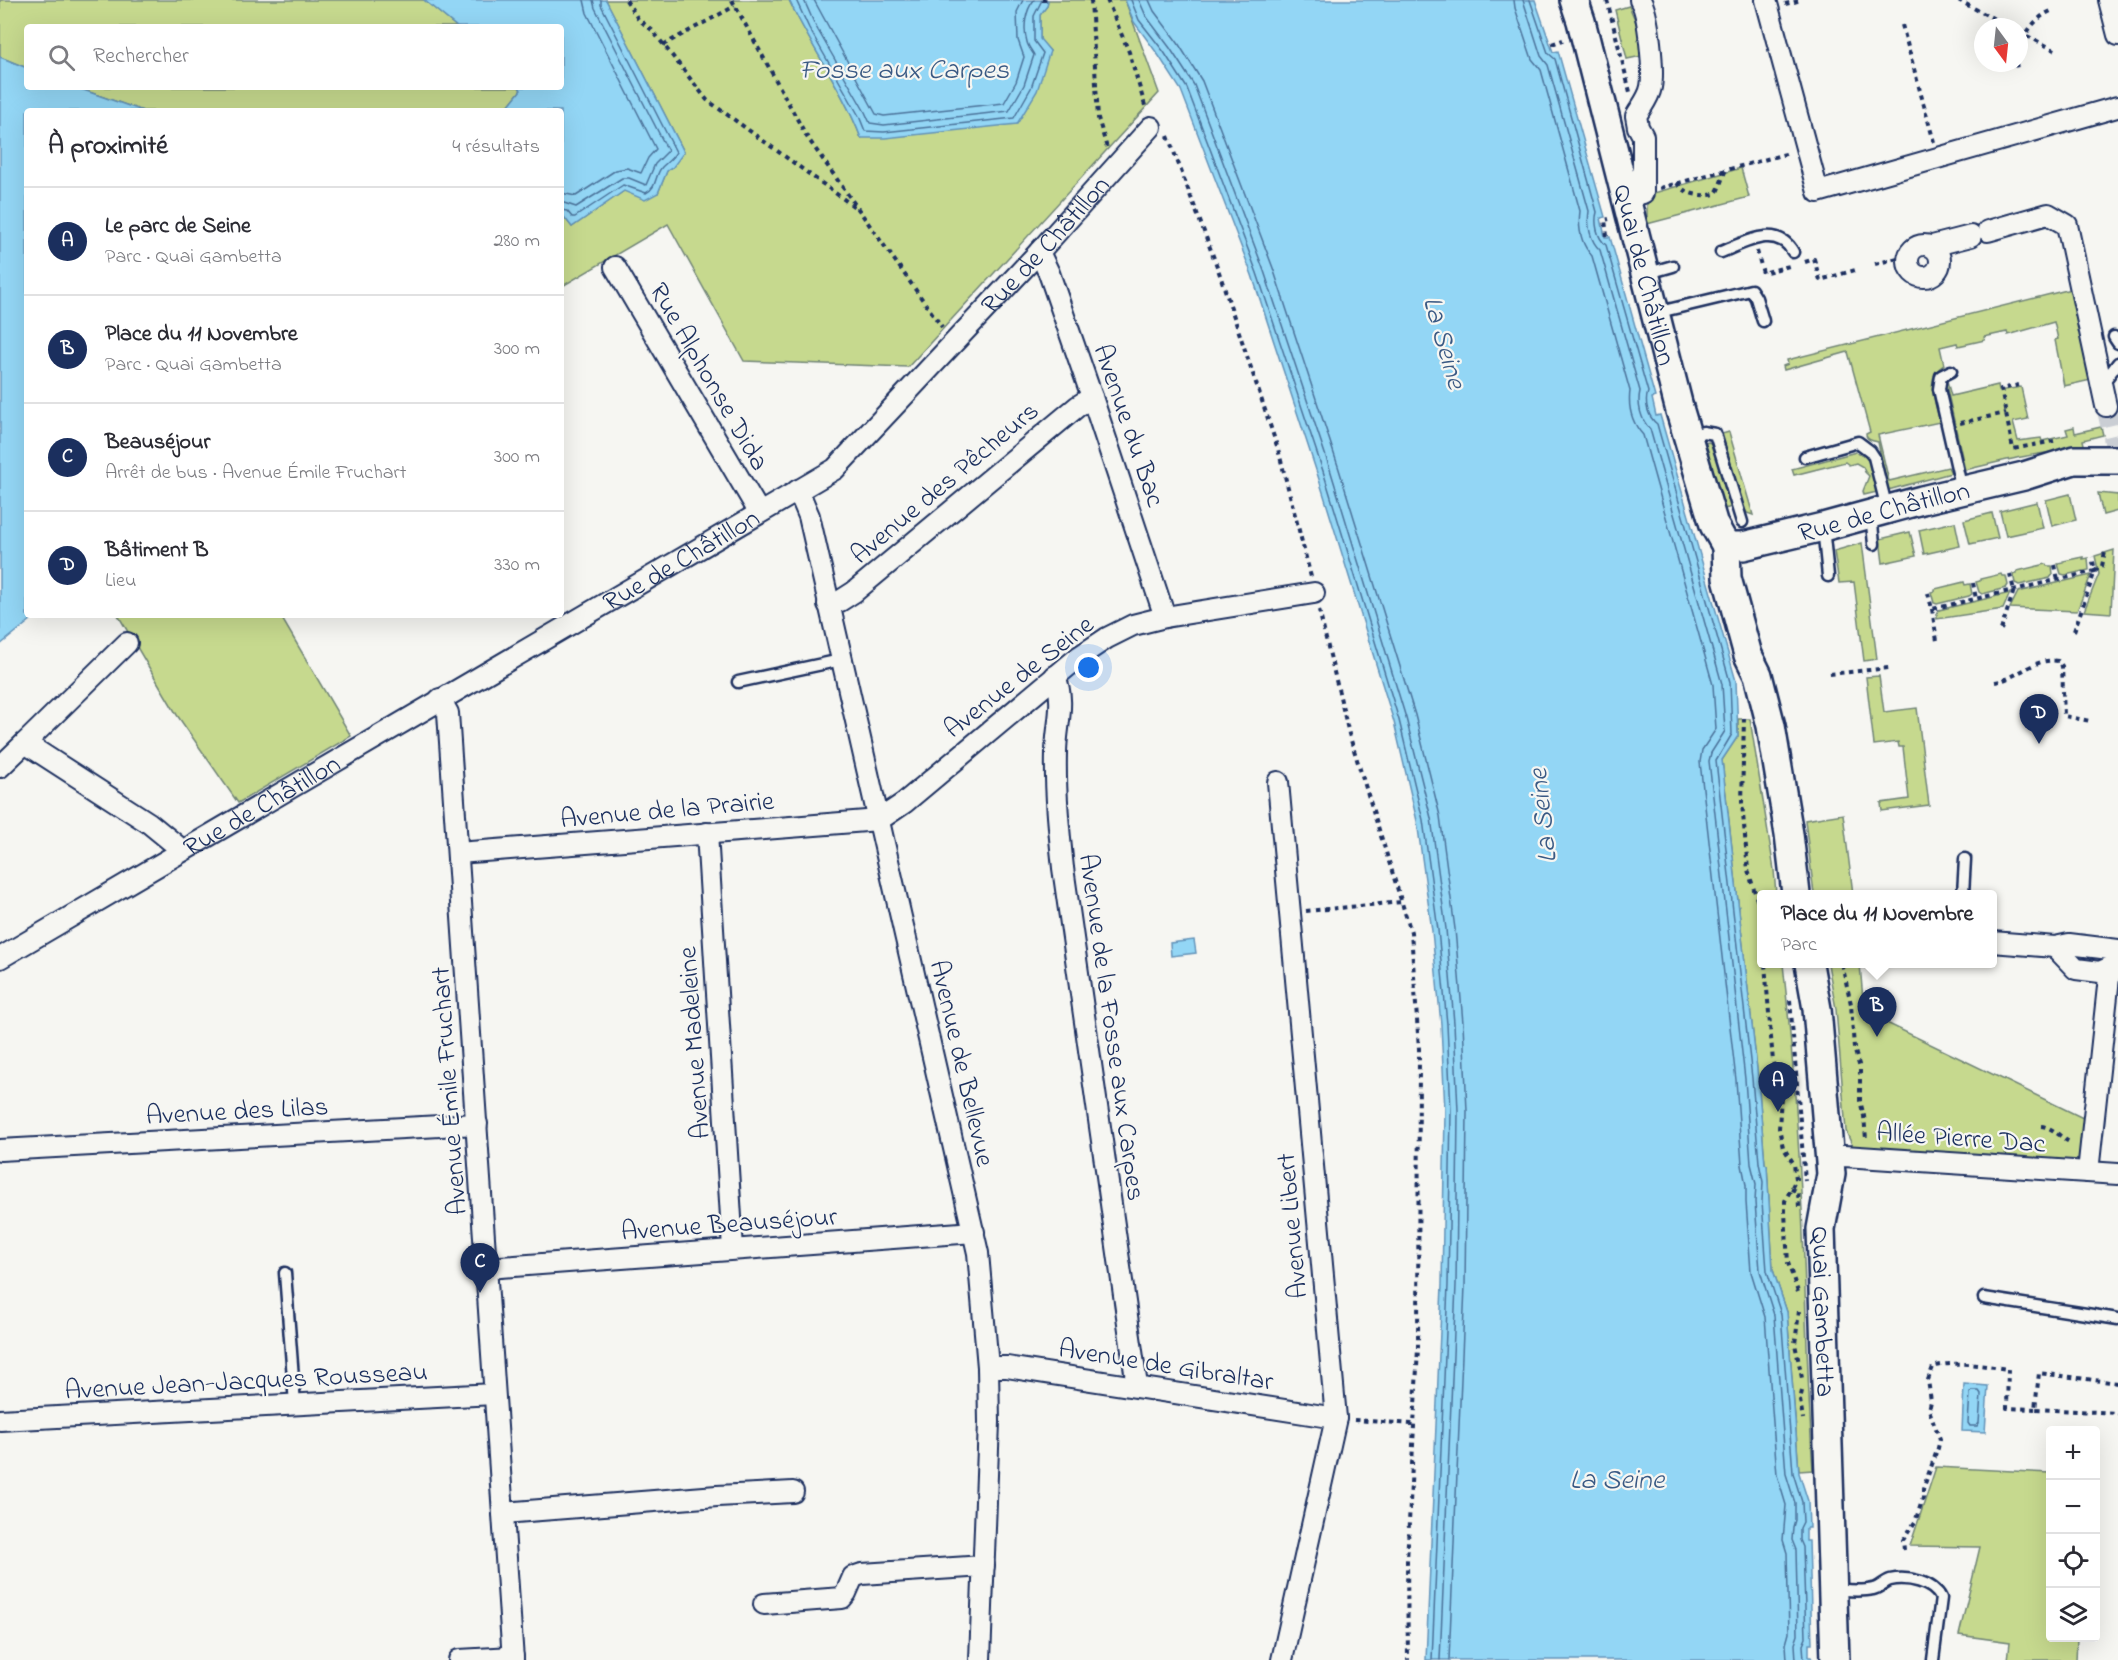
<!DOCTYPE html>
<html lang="fr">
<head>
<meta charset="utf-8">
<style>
  :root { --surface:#fff; --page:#f7f7f7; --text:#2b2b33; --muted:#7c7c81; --line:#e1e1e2; --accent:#1b2f5e }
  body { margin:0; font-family:"Indie Flower",sans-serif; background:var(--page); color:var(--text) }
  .controls { position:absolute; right:18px; bottom:18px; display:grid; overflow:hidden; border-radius:6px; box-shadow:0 6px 24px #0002 }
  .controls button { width:54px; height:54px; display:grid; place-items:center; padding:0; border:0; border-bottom:2px solid var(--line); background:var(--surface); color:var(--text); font:30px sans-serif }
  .compass { position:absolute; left:1974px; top:18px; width:54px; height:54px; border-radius:50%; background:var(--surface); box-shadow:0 6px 24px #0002; rotate:165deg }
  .you { position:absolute; left:1089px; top:668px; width:21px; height:21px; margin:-15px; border:4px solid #fff; border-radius:50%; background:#1a73e8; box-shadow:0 0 0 9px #1a73e833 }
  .badge { display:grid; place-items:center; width:39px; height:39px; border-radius:50%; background:var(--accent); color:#fff; font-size:20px; font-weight:700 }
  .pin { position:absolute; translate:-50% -50px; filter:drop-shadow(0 2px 3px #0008) }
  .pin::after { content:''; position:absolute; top:32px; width:21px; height:18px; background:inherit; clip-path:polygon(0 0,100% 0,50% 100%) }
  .popup { position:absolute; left:1757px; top:890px; width:240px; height:78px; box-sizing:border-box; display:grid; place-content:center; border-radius:6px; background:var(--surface); filter:drop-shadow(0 2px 4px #0005); font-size:20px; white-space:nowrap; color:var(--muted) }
  .popup b { font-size:22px; color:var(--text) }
  .popup::after { content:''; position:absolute; left:50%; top:100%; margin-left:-12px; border:12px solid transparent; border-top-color:var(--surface) }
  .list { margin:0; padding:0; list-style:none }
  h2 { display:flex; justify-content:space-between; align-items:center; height:78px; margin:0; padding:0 24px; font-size:26px }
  h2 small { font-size:20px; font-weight:400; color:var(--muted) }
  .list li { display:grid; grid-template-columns:39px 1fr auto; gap:18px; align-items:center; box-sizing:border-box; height:108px; padding:0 24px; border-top:2px solid var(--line) }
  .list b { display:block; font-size:22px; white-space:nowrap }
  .list p { margin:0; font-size:20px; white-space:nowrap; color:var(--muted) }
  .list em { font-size:20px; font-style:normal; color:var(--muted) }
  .icon { flex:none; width:33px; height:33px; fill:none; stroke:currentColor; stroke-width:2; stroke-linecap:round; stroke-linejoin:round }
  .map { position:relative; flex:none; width:2118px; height:1660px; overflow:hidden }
  .search { position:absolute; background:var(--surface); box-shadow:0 6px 24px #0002; left:24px; top:24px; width:540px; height:66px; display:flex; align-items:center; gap:15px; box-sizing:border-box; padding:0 21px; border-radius:6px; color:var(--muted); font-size:22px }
  .panel { position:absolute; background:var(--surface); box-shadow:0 6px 24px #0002; left:24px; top:108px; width:540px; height:510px; border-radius:6px }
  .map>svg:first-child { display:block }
  .green { fill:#c6d98e; stroke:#708476; stroke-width:1.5 }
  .water { fill:#93d6f5; stroke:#6393b9; stroke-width:1.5 }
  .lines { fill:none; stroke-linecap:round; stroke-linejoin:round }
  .shore { stroke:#4b729a; stroke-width:1.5 }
  .street-tunnel { stroke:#caced4; stroke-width:20; stroke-dasharray:20 10; stroke-linecap:butt }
  .lane-casing { stroke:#1b2f5e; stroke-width:15 }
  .street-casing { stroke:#1b2f5e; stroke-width:24 }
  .secondary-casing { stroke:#1b2f5e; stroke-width:32 }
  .path { stroke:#1b2f5e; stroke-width:4; stroke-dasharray:4.5 4.5; stroke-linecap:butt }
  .lane { stroke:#f6f6f2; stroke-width:10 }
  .street { stroke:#f6f6f2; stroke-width:20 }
  .secondary { stroke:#f6f6f2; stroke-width:27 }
  .labels { text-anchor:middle; stroke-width:4.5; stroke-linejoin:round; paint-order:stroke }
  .street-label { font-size:27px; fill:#1b2f5e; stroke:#f6f6f2 }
  .water-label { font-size:28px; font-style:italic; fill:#395984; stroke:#f6f6f2 }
</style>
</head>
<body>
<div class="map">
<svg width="2118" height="1660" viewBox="0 0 2118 1660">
  <rect width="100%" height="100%" fill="#f6f6f2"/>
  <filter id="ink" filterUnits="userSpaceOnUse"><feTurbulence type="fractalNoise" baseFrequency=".0167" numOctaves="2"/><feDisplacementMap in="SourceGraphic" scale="12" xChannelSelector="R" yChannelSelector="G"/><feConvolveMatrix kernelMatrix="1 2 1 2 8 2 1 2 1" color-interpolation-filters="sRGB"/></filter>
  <g filter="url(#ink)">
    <g class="green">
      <path d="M0 0H424L457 27H27V68L0 57Z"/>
      <path d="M606 0H789C811 47 843 90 861 138L1050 51 1040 40V15L1047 6 1048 0H1125L1159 93 908 367 744 361 668 224 561 287V213L572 227 624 191 658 193 667 171 684 152Z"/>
      <path d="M1629 6C1637 22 1641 39 1642 56L1627 59 1615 10Z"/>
      <path d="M75 87H519L521 90 504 111H143Z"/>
      <path d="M1741 168 1749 197 1647 224V195Z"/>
      <path d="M2071 289 2091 380 2064 386 2055 340 2058 339 2054 322 2008 335 2007 332 1984 337 1985 340 1958 346 1957 343 1940 347 1944 365C1923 377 1936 403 1940 422L1878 435 1889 481 1948 467 1951 473 1888 490 1878 442C1873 441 1866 440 1866 434L1870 432 1848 352 1784 370 1783 366 1788 364 1787 360Z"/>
      <path d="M1947 381 1951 396 1998 385 1999 391 2021 387 2028 419 2013 422 2018 441 2041 438 2042 441 2068 435 2066 429 2074 427 2075 433 2101 427 2103 435 2083 440 2085 449C2043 451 2005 460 1965 470L1946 385Z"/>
      <path d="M1729 432 1753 515 1747 513 1741 503 1728 457 1721 440 1722 434Z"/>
      <path d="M1708 442 1713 444 1732 507 1724 509 1705 443Z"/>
      <path d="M1856 452C1874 458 1874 476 1877 492L1864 495 1863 491 1869 476 1865 472 1863 467 1856 463 1849 465 1845 462 1794 475 1792 469Z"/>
      <path d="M2098 493 2118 495V511L2103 515Z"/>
      <path d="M2070 494 2076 520 2052 526 2046 500Z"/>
      <path d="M2037 502 2043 528 2006 536 2000 511Z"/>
      <path d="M1992 513 1998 538 1970 544 1964 520Z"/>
      <path d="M1955 522 1960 546 1924 554 1919 530Z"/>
      <path d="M1910 532 1916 556 1883 563 1880 539Z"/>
      <path d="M1862 543 1877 659 1864 661 1854 582 1839 583 1834 551Z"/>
      <path d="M2114 550 2111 613 2084 611 2099 574 2095 556Z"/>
      <path d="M2083 557V559L2088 558 2089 570 2065 575 2061 574 2058 564 2063 563V561Z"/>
      <path d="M2046 564 2047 566H2052L2053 574 2050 578 2019 585 2015 583 2013 574 2017 573V571Z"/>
      <path d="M2001 574 2002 576H2006L2008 585 2006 588 1982 594 1979 592 1976 582 1980 581V579Z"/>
      <path d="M2091 575 2077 611 2010 608 2018 592Z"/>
      <path d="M1964 582 1965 585 1970 584 1972 594 1969 596 1937 604 1934 603 1931 592 1935 591V589Z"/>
      <path d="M2010 593 2003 609 1937 619V614L1939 610Z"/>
      <path d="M118 615H280L351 736 238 803 177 715Z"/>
      <path d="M1879 676 1884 712 1917 708 1929 805 1882 811 1881 803 1909 799 1903 747H1899L1898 742 1874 745 1866 677Z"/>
      <path d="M1738 719H1750L1774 870 1776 894H1762V964H1783C1792 1045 1798 1128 1802 1210 1806 1297 1807 1384 1813 1470L1799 1471 1787 1312 1773 1270 1767 1165 1765 1164 1758 1078 1722 760 1738 736Z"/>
      <path d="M1843 814 1853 894H1814L1805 820Z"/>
      <path d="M1828 964H1860L1864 1012 2085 1119 2080 1165 1853 1147 1846 1131 1836 1009Z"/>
      <path d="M1936 1467 2050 1473V1638H2077L2076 1660H2008L2010 1642 1959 1635 1980 1547 1910 1546Z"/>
    </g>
    <g class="water">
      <path d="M424 0H606L684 152 673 167 667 171 658 193 645 200 624 191 572 227 561 213V111H504L521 90 519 87H561V27H457Z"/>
      <path d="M789 0H1048L1047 6 1040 15V39L1050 51 1037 91 1017 124 885 138H861C843 90 811 47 789 0Z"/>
      <path d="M1125 0H1535L1553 52 1558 51 1605 217 1601 218 1605 237H1610L1655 397 1652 398 1656 416 1660 415 1736 681 1738 736 1722 760 1758 1078 1765 1164 1767 1165 1773 1270 1787 1312 1799 1473 1808 1501 1809 1528H1806V1541H1809L1812 1644H1809V1657H1812L1813 1660H1426L1442 1285 1445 1112 1441 1024 1432 931 1417 821 1394 722 1317 473 1252 275 1181 90 1159 56 1134 22Z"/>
      <path d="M0 57 27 68V87H75L143 111H27V615H37L0 645Z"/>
      <path d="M1194 940 1196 953 1171 956 1170 943Z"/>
      <path d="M1964 1384 1988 1386 1985 1432 1962 1431Z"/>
    </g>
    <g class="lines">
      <g class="shore">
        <path d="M796 0 809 28 859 116 865 131 884 132 1014 118 1031 88 1043 53 1034 41V16L1042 0"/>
        <path d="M804 0 815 25 865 112 870 123 884 125 1009 111 1024 85 1034 55C1032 51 1028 47 1027 42 1023 28 1025 11 1034 0"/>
        <path d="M814 0 876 114 884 116 1004 103 1016 82 1024 57 1018 40 1017 12 1023 0"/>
        <path d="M1131 0 1139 20 1164 52 1187 88 1257 273 1323 471 1399 720 1423 820 1438 930 1447 1024 1451 1111 1448 1285 1432 1660"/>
        <path d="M1139 0 1146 16 1170 48 1194 85 1264 271 1330 469 1406 718 1431 818 1446 929 1454 1023 1458 1111 1456 1285 1440 1660"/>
        <path d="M1149 0 1154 11 1178 43 1202 81 1273 268 1338 466 1415 715 1440 816 1455 929 1463 1023 1467 1111 1465 1286 1449 1660"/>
        <path d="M1514 0 1515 8 1532 59 1541 70 1580 211C1578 227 1581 244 1592 256L1630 391C1628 407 1632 423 1643 435L1713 685 1716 729 1702 750 1700 762 1736 1080 1742 1165 1746 1185V1202L1751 1272 1765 1317 1777 1475 1786 1505 1783 1540 1787 1553 1789 1633 1786 1644 1787 1660"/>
        <path d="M1523 0 1541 56 1548 65 1589 211C1587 225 1590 241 1600 250L1640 391C1637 405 1641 420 1650 429L1722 684 1725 731 1711 753 1709 761 1745 1079 1751 1164 1756 1184 1755 1202 1760 1271 1774 1315 1786 1474 1795 1503V1520L1793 1527 1792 1540 1796 1550 1798 1635 1795 1644 1796 1660"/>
        <path d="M1530 0 1548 53 1555 59 1597 212C1594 223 1597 238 1606 245L1648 392C1644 403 1648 417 1657 424L1730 682 1732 734 1716 761 1752 1078 1759 1163 1763 1182 1762 1202 1767 1271 1781 1314 1793 1473 1802 1502 1803 1522 1800 1528V1540L1803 1547 1806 1638 1803 1645 1804 1660"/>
        <path d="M561 193 576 196 616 170 627 168 641 173 648 158 656 149 587 13 584 0"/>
        <path d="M561 202 576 207 622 178H629L646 185 655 164 668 151 595 8 593 0"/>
        <path d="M561 210 567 211 572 217H575L623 185 646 193C658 187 654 176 662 167 667 162 672 159 676 152L601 5V0"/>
        <path d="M1972 1391H1979L1981 1394 1979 1423 1977 1426H1970L1968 1423 1970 1393Z"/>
      </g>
      <path class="street-tunnel" d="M2106 406 2115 446"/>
      <defs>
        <g id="lane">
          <path d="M1721 252C1744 243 1777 223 1793 252"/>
          <path d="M1645 274 1673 266"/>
          <path d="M1655 313 1751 290 1756 298 1763 321"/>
          <path d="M2114 337 2118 343"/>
          <path d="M1951 371 1941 376 1939 389 1962 490"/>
          <path d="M2102 384 2118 363"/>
          <path d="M1688 438 1703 432 1715 434 1742 522"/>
          <path d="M1805 457 1858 442 1870 451 1874 457 1887 509"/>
          <path d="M1871 514 1874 544"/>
          <path d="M1823 527 1828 576"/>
          <path d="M738 682 841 660"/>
          <path d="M1963 894 1965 859"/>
          <path d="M285 1273 295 1404"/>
          <path d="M1984 1298 2118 1319"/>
          <path d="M1834 1589C1846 1590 1861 1592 1873 1589 1879 1588 1884 1582 1890 1580 1908 1576 1933 1582 1941 1598L1933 1660"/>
        </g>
        <g id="street">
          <path d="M1766 0 1818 192 2117 107"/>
          <path d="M2109 0 2118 35"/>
          <path d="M1626 197 1643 193V136L1638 127 1636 116C1641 107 1649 98 1651 87 1654 71 1649 13 1640 0"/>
          <path d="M1988 231 2048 214 2067 225 2106 406"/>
          <circle cx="1924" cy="261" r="16"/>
          <path d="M1932 246 1971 236"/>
          <path d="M1039 252 1049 273 1092 397 1165 617"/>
          <path d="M615 267 759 512"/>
          <path d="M798 490 809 516 978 1253 988 1367 989 1422 980 1660"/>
          <path d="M828 604 840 601 854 592 1078 406 1092 397"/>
          <path d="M1055 676C1066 703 1056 726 1056 753 1055 792 1059 830 1063 868L1137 1386"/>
          <path d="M440 699 448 713 513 1660"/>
          <path d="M25 743 127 643"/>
          <path d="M0 767 25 743 149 823 182 850"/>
          <path d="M1278 782 1336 1418 1282 1660"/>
          <path d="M707 833 733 1249"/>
          <path d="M458 853 879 820 904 803 1080 656 1107 638 1133 625 1165 617 1314 593"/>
          <path d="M1992 942 2055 947 2069 944 2118 950"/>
          <path d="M2055 947 2076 969 2100 972 2118 964"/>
          <path id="s1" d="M0 958 835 469 1039 252 1151 127"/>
          <path d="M0 1150 477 1124"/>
          <path d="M1829 1157 1844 1156 2118 1174"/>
          <path d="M2088 1172 2110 968"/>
          <path d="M487 1268 974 1232"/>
          <path d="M988 1367H1007L1336 1418"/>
          <path d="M0 1420 494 1394"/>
          <path d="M503 1513 717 1496 793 1492"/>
          <path d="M764 1604 842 1598 846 1593 853 1577 862 1574 984 1566"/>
          <path d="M459 1660 513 1657"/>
        </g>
        <g id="secondary">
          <path id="s2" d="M1574 0 1581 21 1680 411 1714 525 1726 546"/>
          <path id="s3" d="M1726 546H1743L1823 527 1922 500 2024 476 2074 460H2118"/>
          <path d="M1726 546 1727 578 1748 655 1758 675 1771 726 1789 834 1796 894"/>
          <path id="s4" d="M1809 964 1817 1009 1831 1174 1821 1229 1835 1660"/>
        </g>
      </defs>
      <use href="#lane" class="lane-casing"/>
      <use href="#street" class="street-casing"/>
      <use href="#secondary" class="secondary-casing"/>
      <g class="path">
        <path d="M626 0 638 19 652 30 707 100 856 208"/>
        <path d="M732 0 807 137 942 327"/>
        <path d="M1042 0H1047"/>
        <path d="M1091 0 1098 118 1107 148"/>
        <path d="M1107 0 1129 52 1146 109"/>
        <path d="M1607 0 1630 92"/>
        <path d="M1958 0 2010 27"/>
        <path d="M1785 4 1802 0"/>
        <path d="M1902 25 1934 142"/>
        <path d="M2019 32 2055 50"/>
        <path d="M1552 44 1563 40"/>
        <path d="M663 45 735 6"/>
        <path d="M2019 48C2026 32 2035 18 2051 11"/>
        <path d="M2016 63 2017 69"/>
        <path d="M1168 136 1218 269 1278 449 1311 577"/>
        <path d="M1677 183C1686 195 1701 197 1715 194L1718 190 1726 169"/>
        <path d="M1660 188 1789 153"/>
        <path d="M1607 236 1605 220 1609 219"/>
        <path d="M1757 251 1763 273 1789 266"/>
        <path d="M1805 262 1814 259 1820 280 1859 269"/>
        <path d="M1875 264 1909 255"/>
        <path d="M2019 385 2001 389 2013 449 2054 441"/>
        <path d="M1960 423 2006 413"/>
        <path d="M2055 565 2058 580"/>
        <path d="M1973 583 1976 599"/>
        <path d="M1928 593 1932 609 2095 571 2092 557"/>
        <path d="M1932 609 1937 641"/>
        <path d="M1319 610 1349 734 1411 932 1419 1049 1418 1348 1407 1561 1408 1660"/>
        <path d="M2001 630 2014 590 2010 575"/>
        <path d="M2074 631 2095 571 2102 566 2105 552"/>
        <path d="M1830 674 1889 668"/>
        <path d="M1995 682C2017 679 2034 657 2058 661L2062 666 2064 716 2090 721"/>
        <path d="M1744 718 1742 803 1748 870 1759 906 1762 933"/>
        <path d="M1306 911 1402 902"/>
        <path d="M1765 964 1773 1062 1781 1095 1779 1129 1783 1147 1794 1164 1796 1179 1785 1201V1213L1788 1263 1799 1295"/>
        <path d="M1842 964 1851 1004 1854 1048 1860 1068V1101L1864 1116 1866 1139"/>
        <path d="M1790 1000 1805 1181"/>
        <path d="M2041 1126C2054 1127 2061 1139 2072 1143"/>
        <path d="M1791 1189 1798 1192 1799 1207H1803"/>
        <path d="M1799 1311 1795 1344 1802 1378"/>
        <path d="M2118 1383 2039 1373 2035 1409 2118 1413"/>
        <path d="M1802 1391 1800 1400 1803 1419"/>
        <path d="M1354 1420 1413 1424"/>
        <path d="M1904 1550 1903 1540 1915 1522 1923 1498V1489L1938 1448 1940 1439 1929 1410 1931 1401 1928 1380 1933 1367C1953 1360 1986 1366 2008 1369L2007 1408 2035 1409"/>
      </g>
      <use href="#lane" class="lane"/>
      <use href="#street" class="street"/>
      <use href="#secondary" class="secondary"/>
    </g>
  </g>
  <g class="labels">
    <g class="street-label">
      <text dy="9" stroke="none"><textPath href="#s1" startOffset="1275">Rue de Châtillon</textPath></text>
      <text dy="9" stroke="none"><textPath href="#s2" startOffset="284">Quai de Châtillon</textPath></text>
      <text transform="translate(710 376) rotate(60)" y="9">Rue Alphonse Dida</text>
      <text transform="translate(1130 425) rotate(71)" y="9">Avenue du Bac</text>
      <text transform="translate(944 482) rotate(-40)" y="9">Avenue des Pêcheurs</text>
      <text dy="9" stroke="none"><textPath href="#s3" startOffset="162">Rue de Châtillon</textPath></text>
      <text dy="9" stroke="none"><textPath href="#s1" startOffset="789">Rue de Châtillon</textPath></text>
      <text transform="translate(1018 676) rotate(-38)" y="9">Avenue de Seine</text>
      <text dy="9" stroke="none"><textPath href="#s1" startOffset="303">Rue de Châtillon</textPath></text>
      <text transform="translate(667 809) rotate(-5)" y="9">Avenue de la Prairie</text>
      <text transform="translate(1113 1027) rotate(82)" y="9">Avenue de la Fosse aux Carpes</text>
      <text transform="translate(693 1043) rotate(-94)" y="9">Avenue Madeleine</text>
      <text transform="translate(963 1063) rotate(77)" y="9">Avenue de Bellevue</text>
      <text transform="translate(448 1091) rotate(-94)" y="9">Avenue Émile Fruchart</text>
      <text transform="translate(237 1110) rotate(-3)" y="9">Avenue des Lilas</text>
      <text transform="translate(1961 1137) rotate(4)" y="9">Allée Pierre Dac</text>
      <text transform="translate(729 1223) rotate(-4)" y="9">Avenue Beauséjour</text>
      <text transform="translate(1291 1226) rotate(-95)" y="9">Avenue Libert</text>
      <text dy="9" stroke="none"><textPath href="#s4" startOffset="350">Quai Gambetta</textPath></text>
      <text transform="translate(1166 1364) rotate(9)" y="9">Avenue de Gibraltar</text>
      <text transform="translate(246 1380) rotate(-3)" y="9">Avenue Jean-Jacques Rousseau</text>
    </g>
    <g class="water-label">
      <text x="904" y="78">Fosse aux Carpes</text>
      <text transform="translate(1446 342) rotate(74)" y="10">La Seine</text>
      <text transform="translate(1541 816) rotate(-96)" y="10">La Seine</text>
      <text x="1617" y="1488">La Seine</text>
    </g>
  </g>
</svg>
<div class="controls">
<button>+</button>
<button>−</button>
<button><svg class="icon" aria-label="locate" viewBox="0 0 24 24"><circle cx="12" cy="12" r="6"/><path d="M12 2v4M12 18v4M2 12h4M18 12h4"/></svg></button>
<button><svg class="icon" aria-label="layers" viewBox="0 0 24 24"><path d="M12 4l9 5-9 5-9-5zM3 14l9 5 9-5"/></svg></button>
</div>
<svg class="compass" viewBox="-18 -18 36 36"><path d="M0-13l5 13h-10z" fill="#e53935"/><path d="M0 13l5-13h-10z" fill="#7c7c81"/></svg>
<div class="you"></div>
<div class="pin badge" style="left:1778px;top:1112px">A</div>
<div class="pin badge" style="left:1877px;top:1037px">B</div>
<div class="popup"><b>Place du 11 Novembre</b>Parc</div>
<div class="pin badge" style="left:480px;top:1293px">C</div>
<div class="pin badge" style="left:2039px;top:744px">D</div>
<div class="search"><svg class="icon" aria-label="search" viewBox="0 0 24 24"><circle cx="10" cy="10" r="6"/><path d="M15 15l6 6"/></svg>Rechercher</div>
<section class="panel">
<h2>À proximité<small>4 résultats</small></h2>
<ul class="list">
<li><span class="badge">A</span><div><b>Le parc de Seine</b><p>Parc · Quai Gambetta</p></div><em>280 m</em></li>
<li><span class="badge">B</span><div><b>Place du 11 Novembre</b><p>Parc · Quai Gambetta</p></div><em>300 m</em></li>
<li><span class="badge">C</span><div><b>Beauséjour</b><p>Arrêt de bus · Avenue Émile Fruchart</p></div><em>300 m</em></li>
<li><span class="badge">D</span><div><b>Bâtiment B</b><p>Lieu</p></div><em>330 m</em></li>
</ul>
</section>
</div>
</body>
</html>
